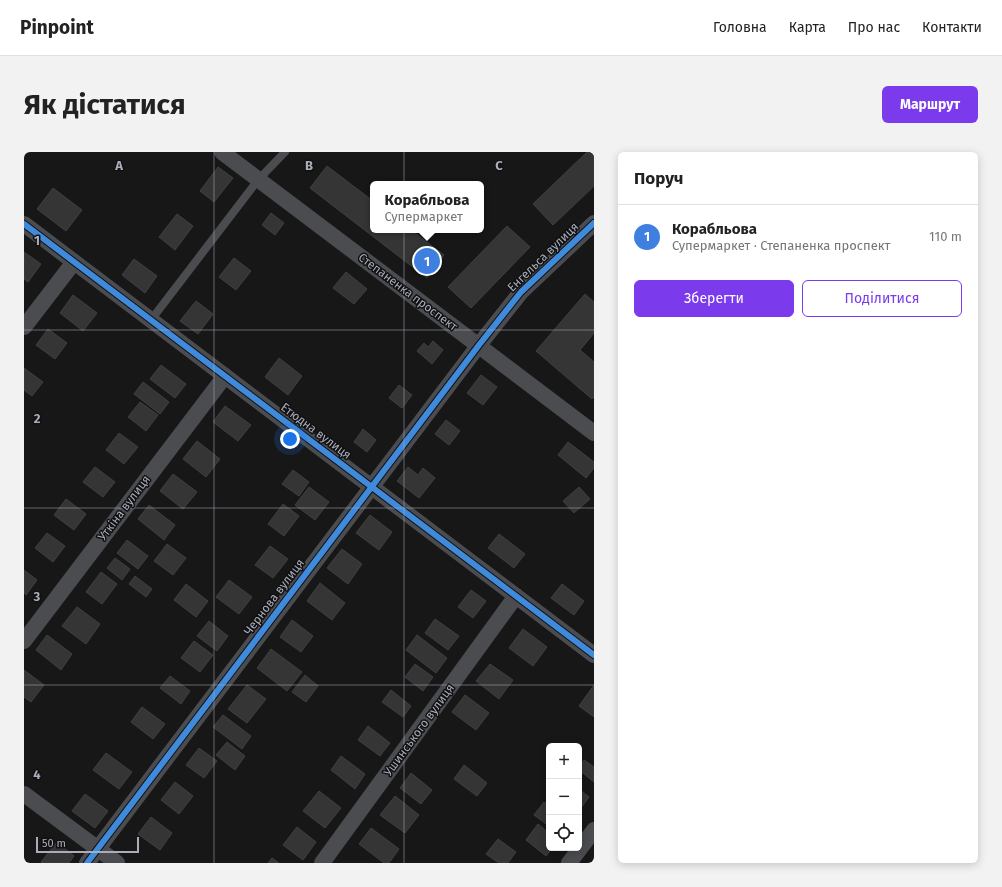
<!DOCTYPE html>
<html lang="uk">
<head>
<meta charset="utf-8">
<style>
  :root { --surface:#fff; --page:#f2f2f2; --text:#222; --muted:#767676; --line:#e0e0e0; --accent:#7c3aed }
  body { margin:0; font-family:"Fira Sans",sans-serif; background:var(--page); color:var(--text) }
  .controls { position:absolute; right:12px; bottom:12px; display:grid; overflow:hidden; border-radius:6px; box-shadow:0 2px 10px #0003 }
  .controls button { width:36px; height:36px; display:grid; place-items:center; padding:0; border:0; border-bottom:1px solid var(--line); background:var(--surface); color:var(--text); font:20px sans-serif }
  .scale { position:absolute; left:12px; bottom:10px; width:103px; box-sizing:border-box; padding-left:4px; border:2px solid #a8adb8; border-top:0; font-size:11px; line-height:14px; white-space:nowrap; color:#a8adb8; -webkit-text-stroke:3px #111113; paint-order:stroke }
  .you { position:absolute; left:266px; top:287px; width:14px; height:14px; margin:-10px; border:3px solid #fff; border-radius:50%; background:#1a73e8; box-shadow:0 0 0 6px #1a73e833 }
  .badge { display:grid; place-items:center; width:26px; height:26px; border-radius:50%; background:var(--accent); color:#fff; font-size:13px; font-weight:700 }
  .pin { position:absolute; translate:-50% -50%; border:2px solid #fff; box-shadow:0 1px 4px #0006 }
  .popup { position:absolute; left:346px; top:29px; width:114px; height:52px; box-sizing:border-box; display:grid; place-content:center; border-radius:6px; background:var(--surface); filter:drop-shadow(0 1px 3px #0005); font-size:13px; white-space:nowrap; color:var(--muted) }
  .popup b { font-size:15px; color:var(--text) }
  .popup::after { content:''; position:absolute; left:50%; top:100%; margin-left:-8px; border:8px solid transparent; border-top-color:var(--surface) }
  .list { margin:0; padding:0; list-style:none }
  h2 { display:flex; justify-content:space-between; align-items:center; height:52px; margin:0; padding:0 16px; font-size:17px }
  h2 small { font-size:13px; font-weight:400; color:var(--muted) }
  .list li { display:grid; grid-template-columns:26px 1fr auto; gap:12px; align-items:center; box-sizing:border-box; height:64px; padding:0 16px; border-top:1px solid var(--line) }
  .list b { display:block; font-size:15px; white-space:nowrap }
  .list p { margin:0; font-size:13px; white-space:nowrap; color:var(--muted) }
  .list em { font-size:13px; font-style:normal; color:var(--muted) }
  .actions { display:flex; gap:8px; padding:12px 16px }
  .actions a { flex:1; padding:9px 0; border:1px solid var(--accent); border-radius:6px; text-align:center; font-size:14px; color:var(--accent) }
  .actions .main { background:var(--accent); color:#fff }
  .icon { flex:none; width:22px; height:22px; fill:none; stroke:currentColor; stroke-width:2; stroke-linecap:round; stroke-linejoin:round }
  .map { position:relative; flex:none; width:570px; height:711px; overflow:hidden; border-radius:6px }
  header { display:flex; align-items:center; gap:24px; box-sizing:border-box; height:56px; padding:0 20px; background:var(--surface); border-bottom:1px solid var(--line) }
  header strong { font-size:19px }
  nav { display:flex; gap:22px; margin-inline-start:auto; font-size:14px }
  .intro { display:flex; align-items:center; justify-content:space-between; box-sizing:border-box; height:96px; padding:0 24px }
  h1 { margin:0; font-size:28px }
  .button { padding:10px 18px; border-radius:6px; background:var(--accent); color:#fff; font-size:14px; font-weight:700 }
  main { display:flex; gap:24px; padding:0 24px }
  aside { flex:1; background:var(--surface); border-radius:6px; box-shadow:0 2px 10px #0003 }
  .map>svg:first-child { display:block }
  .building { fill:#353536; stroke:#3f4043 }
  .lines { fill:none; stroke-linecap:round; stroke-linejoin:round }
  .lane { stroke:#4b4c50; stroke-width:8 }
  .street { stroke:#4b4c50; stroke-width:16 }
  .cycleway-casing { stroke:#111113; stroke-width:8 }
  .cycleway { stroke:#408adc; stroke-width:6 }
  .grid { fill:none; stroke:#a8adb8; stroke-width:1; stroke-opacity:0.55 }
  .labels { text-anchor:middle; stroke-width:3; stroke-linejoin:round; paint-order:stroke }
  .street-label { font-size:12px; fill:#a8adb8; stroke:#111113 }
  .grid-label { font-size:13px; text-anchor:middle; font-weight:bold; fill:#a8adb8; stroke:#111113; stroke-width:3; stroke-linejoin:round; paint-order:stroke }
</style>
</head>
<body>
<header>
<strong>Pinpoint</strong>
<nav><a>Головна</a><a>Карта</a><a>Про нас</a><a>Контакти</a></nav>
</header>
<div class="intro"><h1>Як дістатися</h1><a class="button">Маршрут</a></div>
<main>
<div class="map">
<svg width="570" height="711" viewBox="0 0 570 711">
  <rect width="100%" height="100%" fill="#171717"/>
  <g class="building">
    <path d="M563 0H570V34L529 73 509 52Z"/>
    <path d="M303 14 349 49V78H387L420 103 403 126 286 36Z"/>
    <path d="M194 15 209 26 190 50 176 39Z"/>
    <path d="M29 36 58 58 42 79 13 57Z"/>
    <path d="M247 61 260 71 251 83 238 73Z"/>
    <path d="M153 62 169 74 151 98 135 85Z"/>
    <path d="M483 74 506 95 447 156 424 135Z"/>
    <path d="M0 100 17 112 4 130 0 127Z"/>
    <path d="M210 106 227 119 212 138 195 125Z"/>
    <path d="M110 107 133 124 121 141 98 123Z"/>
    <path d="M322 120 343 137 330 152 309 136Z"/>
    <path d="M561 142 570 150V181L556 198 570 210V245L568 247 512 199Z"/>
    <path d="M49 143 73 161 59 179 36 161Z"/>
    <path d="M172 149 189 162 174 182 156 169Z"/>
    <path d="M24 177 43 191 31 207 12 193Z"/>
    <path d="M409 189 419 198 408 212 393 199 400 191 404 195Z"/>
    <path d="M255 206 278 224 264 243 241 225Z"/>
    <path d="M137 213 162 232 151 246 126 227Z"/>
    <path d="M0 216 19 230 8 244 0 238Z"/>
    <path d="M457 223 473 235 459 253 443 241Z"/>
    <path d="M119 230 145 250 136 262 110 242Z"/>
    <path d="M375 233 388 243 378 256 365 246Z"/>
    <path d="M116 250 134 263 122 279 104 265Z"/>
    <path d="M201 254 227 273 214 289 189 270Z"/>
    <path d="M422 268 436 279 425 293 411 282Z"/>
    <path d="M339 277 352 288 343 300 330 290Z"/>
    <path d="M95 281 114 295 100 312 82 298Z"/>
    <path d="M173 289 196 307 182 325 159 307Z"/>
    <path d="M544 290 570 310V316L562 326 534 303Z"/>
    <path d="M71 315 91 330 79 345 59 330Z"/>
    <path d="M384 315 394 323 399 316 411 326 395 346 373 329Z"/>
    <path d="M269 318 285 330 275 344 258 332Z"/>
    <path d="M149 322 173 340 159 357 136 339Z"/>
    <path d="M285 335 305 350 291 368 271 353Z"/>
    <path d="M555 335 566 347 550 361 539 349Z"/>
    <path d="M42 347 62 362 50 378 30 363Z"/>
    <path d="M259 352 275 364 260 384 244 372Z"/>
    <path d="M125 353 151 373 140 388 114 367Z"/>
    <path d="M346 363 368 380 355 398 332 381Z"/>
    <path d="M23 381 41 394 29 410 11 396Z"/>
    <path d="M475 382 501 402 490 416 464 396Z"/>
    <path d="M103 388 124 404 114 417 93 401Z"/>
    <path d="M143 392 162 406 149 423 130 409Z"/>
    <path d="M246 394 264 407 249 426 231 413Z"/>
    <path d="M318 397 338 412 324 432 303 416Z"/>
    <path d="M91 406 106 417 98 428 83 416Z"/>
    <path d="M0 418 13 428 2 443 0 441Z"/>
    <path d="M77 420 93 432 78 452 62 440Z"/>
    <path d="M111 424 128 437 122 445 105 432Z"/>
    <path d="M205 428 228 445 215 462 192 445Z"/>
    <path d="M296 431 321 451 308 468 283 449Z"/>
    <path d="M162 432 184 449 172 465 150 448Z"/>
    <path d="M538 432 560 449 550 463 527 446Z"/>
    <path d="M447 438 462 449 449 466 434 455Z"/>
    <path d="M53 455 76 472 62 492 38 474Z"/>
    <path d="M411 467 435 484 424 498 401 481Z"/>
    <path d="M268 468 289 484 277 500 256 485Z"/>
    <path d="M185 469 204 484 193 499 173 484Z"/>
    <path d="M499 477 523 495 509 514 485 496Z"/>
    <path d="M23 483 48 502 37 518 12 498Z"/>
    <path d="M393 483 423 506 412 521 382 498Z"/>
    <path d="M170 489 189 503 176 520 157 506Z"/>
    <path d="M247 497 278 520 263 539 233 516Z"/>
    <path d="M391 512 409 525 399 539 381 525Z"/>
    <path d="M466 512 489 528 475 547 452 529Z"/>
    <path d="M0 518 20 533 7 550 0 545Z"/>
    <path d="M281 523 294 534 282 550 268 540Z"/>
    <path d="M146 524 166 539 157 552 136 536Z"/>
    <path d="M223 533 242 547 223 571 204 557Z"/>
    <path d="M570 533V565L555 554Z"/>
    <path d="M367 538 387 554 379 565 358 550Z"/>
    <path d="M441 543 465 561 452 578 428 560Z"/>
    <path d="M118 555 141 572 129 587 107 570Z"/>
    <path d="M199 563 227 584 218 597 189 575Z"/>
    <path d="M344 574 366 591 356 604 334 588Z"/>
    <path d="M203 590 221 604 211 618 192 603Z"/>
    <path d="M175 596 193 609 180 626 162 613Z"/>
    <path d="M82 601 108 620 95 637 69 618Z"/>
    <path d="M317 604 341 622 331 637 307 618Z"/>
    <path d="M560 608 570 615V630L555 618V615Z"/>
    <path d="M440 613 463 631 453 644 430 627Z"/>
    <path d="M387 621 408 638 397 652 376 636Z"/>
    <path d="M151 630 169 644 155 662 137 648Z"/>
    <path d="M555 637 565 645 557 656 555 655Z"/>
    <path d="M295 639 317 656 301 676 279 659Z"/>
    <path d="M61 642 84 659 71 676 48 659Z"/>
    <path d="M371 644 395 663 381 681 356 663Z"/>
    <path d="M520 650 525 654V674L510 663Z"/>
    <path d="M127 665 148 681 136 698 114 682Z"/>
    <path d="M514 672 525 681V696H528L522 704 502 688Z"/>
    <path d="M273 675 292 690 279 708 259 693Z"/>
    <path d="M347 676 375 697 365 711H360L335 692Z"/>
    <path d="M474 687 492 700 484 711H475L462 702Z"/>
    <path d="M33 690 50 704 45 711H18L17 710Z"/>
    <path d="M248 706 255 711H244Z"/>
  </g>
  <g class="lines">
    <path class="lane" d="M127 168 234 28 261 0"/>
    <g class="street">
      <path d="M198 0 570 281"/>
      <path d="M0 72 570 503"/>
      <path d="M0 175 50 110"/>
      <path d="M0 489 201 224"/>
      <path d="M0 642 93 711"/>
      <path d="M63 711 455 193 497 140 570 71"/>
      <path d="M298 711 492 444"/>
      <path d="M545 711 570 678"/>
    </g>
    <defs>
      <g id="cycleway">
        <path d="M0 72 570 503"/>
        <path d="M63 711 455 193 497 140 570 71"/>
      </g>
    </defs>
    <use href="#cycleway" class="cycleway-casing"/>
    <use href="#cycleway" class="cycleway"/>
  </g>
  <path class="grid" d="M190 0V711M380 0V711M0 178H570M0 356H570M0 533H570"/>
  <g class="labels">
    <g class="street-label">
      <text transform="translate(519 105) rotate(-44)" y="4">Енгельса вулиця</text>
      <text transform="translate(384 140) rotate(37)" y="4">Степаненка проспект</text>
      <text transform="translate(292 279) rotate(37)" y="4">Етюдна вулиця</text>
      <text transform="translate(100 356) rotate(-53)" y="4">Уткіна вулиця</text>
      <text transform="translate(250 445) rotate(-53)" y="4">Чернова вулиця</text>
      <text transform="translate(395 578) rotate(-54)" y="4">Ушинського вулиця</text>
    </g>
  </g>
  <g class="grid-label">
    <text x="95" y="18">A</text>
    <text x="285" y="18">B</text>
    <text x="475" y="18">C</text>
    <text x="13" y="93">1</text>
    <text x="13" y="271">2</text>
    <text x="13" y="449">3</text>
    <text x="13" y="627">4</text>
  </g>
</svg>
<div class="controls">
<button>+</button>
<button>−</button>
<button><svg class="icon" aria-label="locate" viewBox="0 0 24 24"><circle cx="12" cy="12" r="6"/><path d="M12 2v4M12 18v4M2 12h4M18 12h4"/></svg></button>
</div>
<div class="scale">50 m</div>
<div class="you"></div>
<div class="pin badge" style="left:403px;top:109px;background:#3f7fe0">1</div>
<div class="popup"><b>Корабльова</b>Супермаркет</div>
</div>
<aside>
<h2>Поруч<small></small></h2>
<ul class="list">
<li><span class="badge" style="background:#3f7fe0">1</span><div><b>Корабльова</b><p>Супермаркет · Степаненка проспект</p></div><em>110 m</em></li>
</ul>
<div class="actions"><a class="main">Зберегти</a><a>Поділитися</a></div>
</aside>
</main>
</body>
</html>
